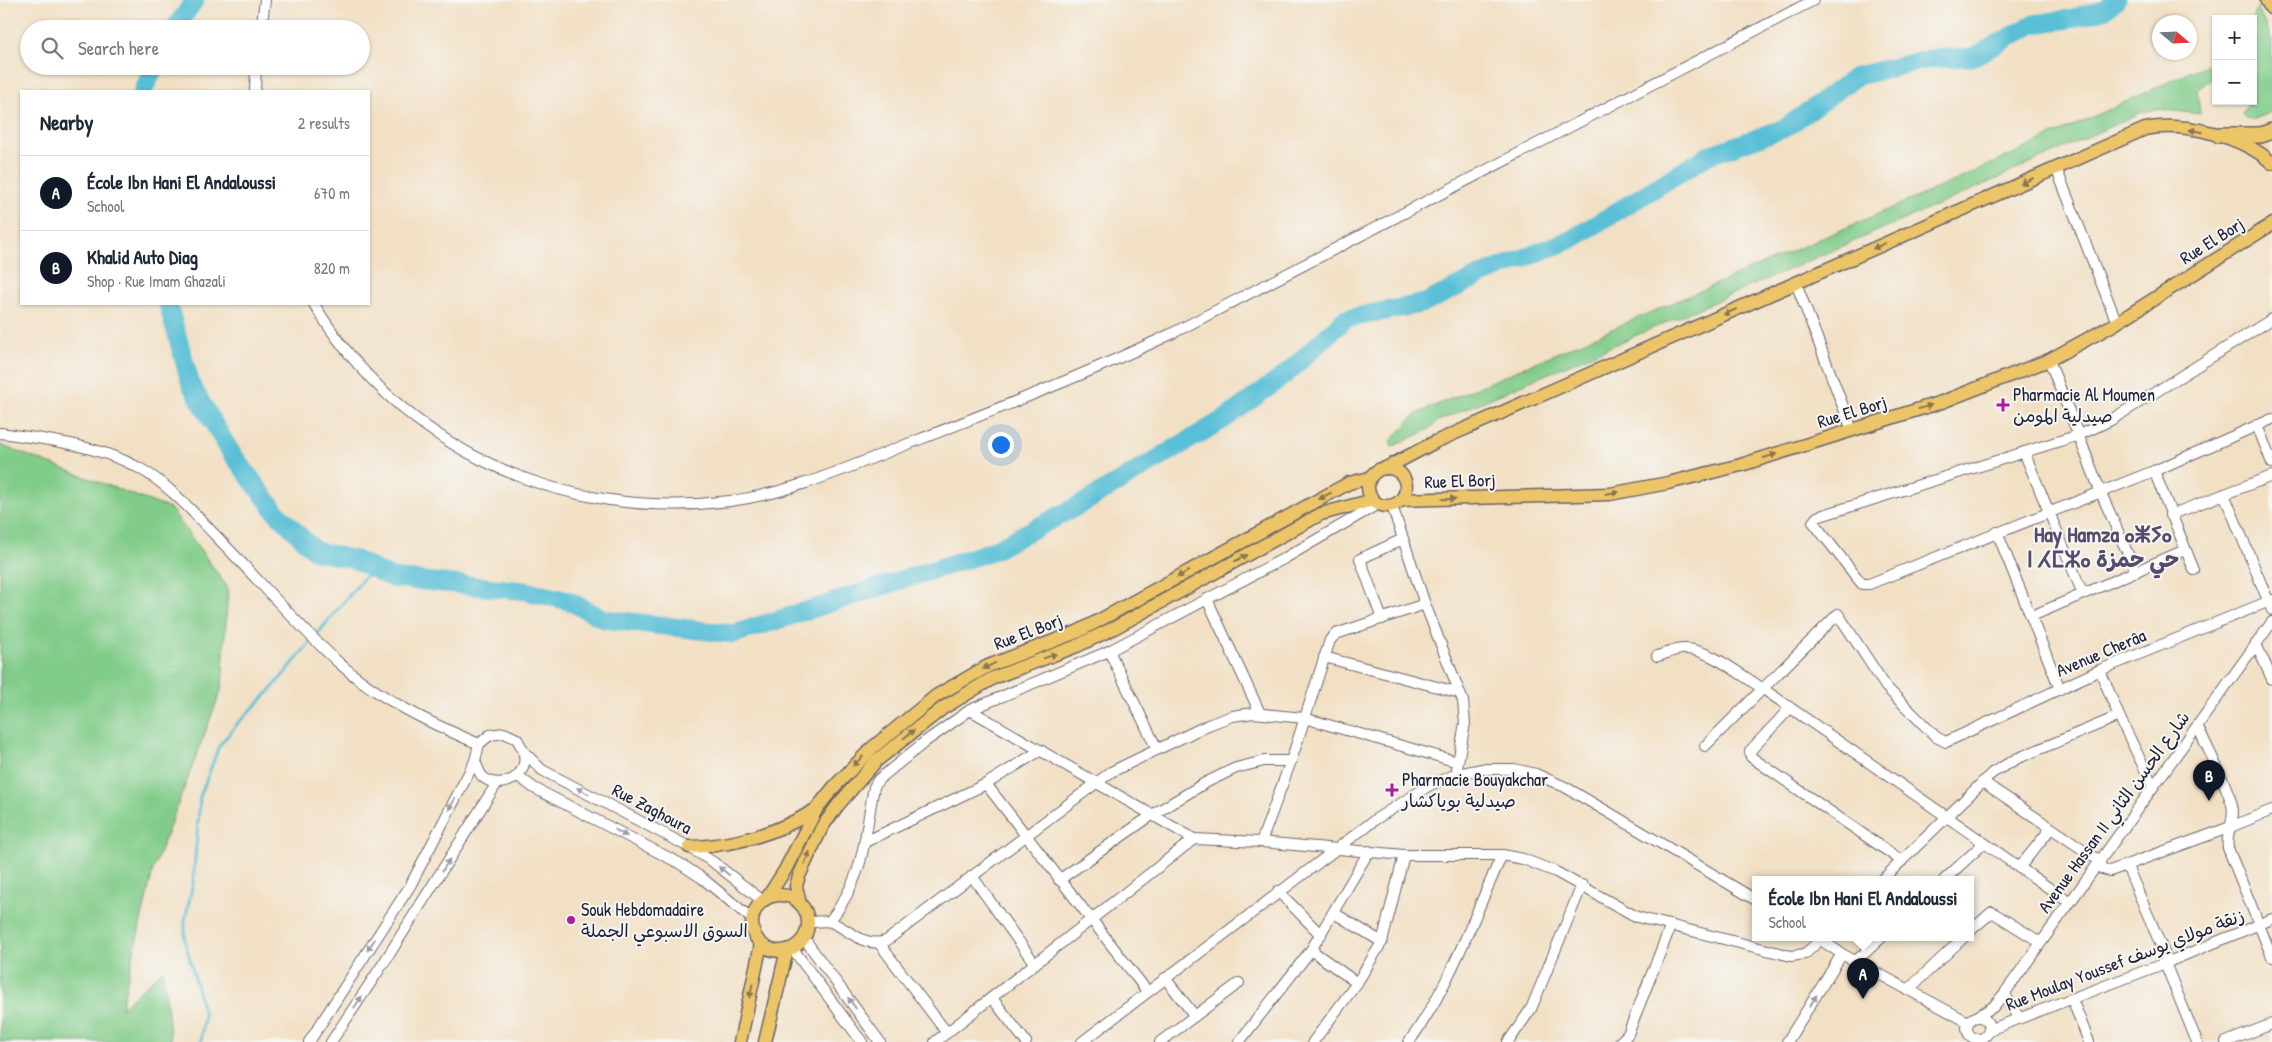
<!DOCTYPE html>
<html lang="en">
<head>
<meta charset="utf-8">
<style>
  :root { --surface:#fff; --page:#f6f6f7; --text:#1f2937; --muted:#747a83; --line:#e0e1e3; --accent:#111827 }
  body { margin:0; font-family:"Patrick Hand","Playpen Sans Arabic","Noto Sans Tifinagh",sans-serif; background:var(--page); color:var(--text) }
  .controls { position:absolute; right:15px; top:15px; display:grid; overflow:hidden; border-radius:0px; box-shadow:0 1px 4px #0004 }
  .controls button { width:45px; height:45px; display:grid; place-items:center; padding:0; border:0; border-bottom:1px solid var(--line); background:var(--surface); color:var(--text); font:25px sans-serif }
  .compass { position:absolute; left:2152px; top:15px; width:45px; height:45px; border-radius:50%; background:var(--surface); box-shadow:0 1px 4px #0004; rotate:109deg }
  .you { position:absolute; left:1000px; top:444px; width:18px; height:18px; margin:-12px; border:4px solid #fff; border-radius:50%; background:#1a73e8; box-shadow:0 0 0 8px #1a73e833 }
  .badge { display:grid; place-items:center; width:32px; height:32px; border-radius:50%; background:var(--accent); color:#fff; font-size:16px; font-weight:700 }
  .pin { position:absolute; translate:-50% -41px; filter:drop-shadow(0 1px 2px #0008) }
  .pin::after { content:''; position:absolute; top:26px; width:18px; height:15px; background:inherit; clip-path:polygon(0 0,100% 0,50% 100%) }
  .popup { position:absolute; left:1752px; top:876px; width:222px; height:65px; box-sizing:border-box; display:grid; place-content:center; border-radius:0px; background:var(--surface); filter:drop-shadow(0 1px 4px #0005); font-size:16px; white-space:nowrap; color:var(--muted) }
  .popup b { font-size:19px; color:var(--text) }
  .popup::after { content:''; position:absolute; left:50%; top:100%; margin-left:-10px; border:10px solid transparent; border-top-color:var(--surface) }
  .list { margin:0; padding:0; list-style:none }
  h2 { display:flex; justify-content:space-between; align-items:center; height:65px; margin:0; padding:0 20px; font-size:21px }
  h2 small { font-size:16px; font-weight:400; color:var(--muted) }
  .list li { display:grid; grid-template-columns:32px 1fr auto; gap:15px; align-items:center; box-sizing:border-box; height:75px; padding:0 20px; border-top:1px solid var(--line) }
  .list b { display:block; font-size:19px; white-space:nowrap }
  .list p { margin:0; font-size:16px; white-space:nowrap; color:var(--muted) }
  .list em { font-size:16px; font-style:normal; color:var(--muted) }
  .icon { flex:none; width:28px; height:28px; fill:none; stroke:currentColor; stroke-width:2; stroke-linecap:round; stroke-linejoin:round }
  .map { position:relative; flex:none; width:2272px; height:1042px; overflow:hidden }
  .search { position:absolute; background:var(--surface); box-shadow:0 1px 4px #0004; left:20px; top:20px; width:350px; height:55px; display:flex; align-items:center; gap:12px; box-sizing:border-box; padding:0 18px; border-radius:28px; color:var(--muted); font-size:19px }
  .panel { position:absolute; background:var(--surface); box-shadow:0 1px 4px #0004; left:20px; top:90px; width:350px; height:215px; border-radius:0px }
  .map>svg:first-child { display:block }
  .green { fill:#81cc89; stroke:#527762 }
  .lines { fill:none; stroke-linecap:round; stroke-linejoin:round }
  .stream { stroke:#59bfd6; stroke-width:3 }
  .river { stroke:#59bfd6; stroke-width:19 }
  .minor-casing { stroke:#6b646b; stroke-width:12 }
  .major-casing { stroke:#6b646b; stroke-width:15 }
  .highway-casing { stroke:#6b646b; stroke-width:18 }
  .minor { stroke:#fff; stroke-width:10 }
  .major { stroke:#edc569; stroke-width:12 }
  .highway { stroke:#edc569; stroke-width:15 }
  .oneway { fill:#887452 }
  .oneway2 { fill:#9c9ca7 }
  .poi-dot { fill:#b5179e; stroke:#f6f6f2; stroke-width:2 }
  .labels { text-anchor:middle; stroke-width:4; stroke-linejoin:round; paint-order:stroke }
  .street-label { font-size:18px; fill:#22223b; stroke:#f6f6f2 }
  .poi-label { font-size:18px; fill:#22223b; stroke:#f6f6f2; text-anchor:start }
  .district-label { font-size:22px; font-weight:bold; fill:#554b6d; stroke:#f6f6f2 }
</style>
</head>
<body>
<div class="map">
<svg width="2272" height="1042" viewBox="0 0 2272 1042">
  <rect width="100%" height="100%" fill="#f6f6f2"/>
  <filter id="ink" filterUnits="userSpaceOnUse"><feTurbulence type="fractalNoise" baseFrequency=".02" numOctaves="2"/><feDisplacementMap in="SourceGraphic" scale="10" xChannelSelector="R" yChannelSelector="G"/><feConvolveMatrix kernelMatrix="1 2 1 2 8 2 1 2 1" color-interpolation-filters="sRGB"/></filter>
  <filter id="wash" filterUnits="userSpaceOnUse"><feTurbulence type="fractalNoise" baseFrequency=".0096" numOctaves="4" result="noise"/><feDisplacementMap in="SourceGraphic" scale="20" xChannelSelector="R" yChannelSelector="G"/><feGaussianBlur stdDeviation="1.12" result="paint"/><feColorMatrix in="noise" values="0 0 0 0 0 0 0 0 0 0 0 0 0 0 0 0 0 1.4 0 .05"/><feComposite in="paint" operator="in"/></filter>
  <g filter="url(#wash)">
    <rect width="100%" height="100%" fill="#f2e0c5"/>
    <g class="green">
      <path d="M2257 7 2272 40V112L2252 120 2246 119 2242 114 2249 101H2253V19Z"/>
      <path d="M2216 60V75L2197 90 2200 114 2156 109 2142 112 1961 195 1438 421C1428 433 1407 439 1392 447L1391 441 1416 414 1961 178Z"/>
      <path d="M0 445 171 509 228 588 222 688 153 870 121 1008 163 970 171 1042H0Z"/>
    </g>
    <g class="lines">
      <path class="stream" d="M201 1042 204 1014 185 941V921L193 883 200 797 219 746 238 723 270 691 372 568"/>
      <g class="river">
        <path d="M174 29 195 0"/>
        <path d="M143 91 155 66"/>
        <path d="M168 304 191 385 230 451 275 511 315 551 356 560 392 578 526 591 569 601 604 619 734 634 992 551 1085 502 1226 418 1285 375 1345 319 1425 303 1481 275 1572 239 1709 155 1785 128 1857 76 1929 59 1973 57 2034 24 2069 19 2104 10 2116 0"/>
      </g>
    </g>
  </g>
  <g filter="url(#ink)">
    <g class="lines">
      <defs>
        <g id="minor">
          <path d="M261 29 265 0"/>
          <path d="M255 91 256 66"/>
          <path d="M2056 168 2117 323"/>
          <path d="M1796 283 1852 430"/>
          <path d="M314 304C401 449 563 522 730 501 794 493 853 465 913 442 1000 408 1087 374 1171 334L1814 0"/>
          <path d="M2272 319 2111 420 2079 435 1817 517 1813 522 1862 584H1869L2154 471 2272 419"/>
          <path d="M2049 360 2101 493 2136 572"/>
          <path d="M2257 425 2272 463"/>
          <path d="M0 433C46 439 97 445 139 468 168 484 192 511 215 535 256 577 295 623 339 663 379 699 430 723 479 744"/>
          <path d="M2024 452 2083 594"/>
          <path d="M2154 471 2194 570"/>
          <path d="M2224 494 2272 610"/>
          <path d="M1392 506 1425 604 1463 701 1465 723 1457 768"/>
          <path d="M2170 515 2272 476"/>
          <path d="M1997 532 2060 689"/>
          <path d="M1207 599 1260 713"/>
          <path d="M2032 616 2185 550"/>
          <path d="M1382 619 1360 559 1403 539"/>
          <path d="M2256 644 2272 679"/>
          <path d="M1109 651 1157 749"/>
          <path d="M1657 656C1666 654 1675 649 1683 649 1707 647 1742 676 1762 688L2069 902"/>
          <path d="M1324 657 1460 693"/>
          <path d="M2100 670 2119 716"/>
          <path d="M1790 708 1750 751 1751 757 1902 861"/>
          <path d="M970 710 1194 839 1261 842 1404 855H1502L1523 859 1556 872 1637 917 1791 956 1805 954 1822 938"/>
          <path d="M2197 725C2207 748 2226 782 2232 805 2236 820 2225 833 2228 848L2272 957"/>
          <path d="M1705 746 1838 614 1886 687 1936 737 1946 742 2100 670 2272 600"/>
          <path d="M524 752C524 755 525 760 524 764 520 782 495 789 482 776 479 773 477 765 475 761L479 744 490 735 504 733 517 739 524 752 542 770 689 847 713 862 763 901"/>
          <path d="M518 776 534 788 679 863 702 878 752 919"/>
          <path d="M1983 782 2051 828"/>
          <path d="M986 784 1147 991"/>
          <path d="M865 842 986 784 1041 750"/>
          <path d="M1261 842 1291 761 1330 640 1336 634 1425 604"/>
          <path d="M2127 866 2168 962"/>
          <path d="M2019 868 2051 828 2099 860 2102 869 2110 871 2228 828 2272 810"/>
          <path d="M972 876 1035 964"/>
          <path d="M1059 880 1152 815 1205 783 1236 768 1264 761H1291"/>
          <path d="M1882 880 1992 773 2016 759 2119 716 2153 786"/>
          <path d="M1944 880 1983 844"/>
          <path d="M1278 891 1321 935"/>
          <path d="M1334 913 1382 942"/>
          <path d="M830 921C866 873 863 843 874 787L878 780 926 741 970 710 1109 651 1285 558 1378 504"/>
          <path d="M807 923C814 922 825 920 831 922 850 930 864 948 886 941L1111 772 1208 725 1232 716 1254 713 1304 718 1458 762"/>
          <path d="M1970 931 1992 912 2040 942"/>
          <path d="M803 937 880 1042"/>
          <path d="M1818 938 1842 954 1968 1022"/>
          <path d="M879 943 947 1033"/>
          <path d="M792 948 862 1042"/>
          <path d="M1311 950 1357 983"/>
          <path d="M1856 961 1881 938"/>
          <path d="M2165 963 2197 1042"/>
          <path d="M1165 978 1195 1016"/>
          <path d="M1908 990 1963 938"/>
          <path d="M2005 993 2011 1007 2020 1018"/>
          <path d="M992 998 1026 1042"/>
          <path d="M2072 999 2089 1042"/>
          <path d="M1978 1016 1993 1007 2004 994 2272 622"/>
          <circle cx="1978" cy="1028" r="11"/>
          <path d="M1989 1030 2168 962 2272 919"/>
          <path d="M309 1042 410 886 475 761"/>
          <path d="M331 1042 385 961 497 783"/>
          <path d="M935 1042 1194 839"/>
          <path d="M1082 1042 1376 819 1430 785 1457 774 1482 769H1514L1536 774 1565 787 1608 812 1756 900"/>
          <path d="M1160 1042 1239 983"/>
          <path d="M1239 1042 1311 950 1369 851"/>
          <path d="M1313 1042 1357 983 1382 942 1404 855"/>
          <path d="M1409 1042C1450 986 1473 918 1502 855"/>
          <path d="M1508 1042 1531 1009 1582 885"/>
          <path d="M1620 1042 1628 1034 1671 925"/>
          <path d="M1787 1042 1842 954"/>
          <path d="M2226 1042 2272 1024"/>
        </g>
        <g id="major">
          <circle cx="1387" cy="487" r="19"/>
          <path d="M1386 468 1435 442 2145 129C2183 121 2243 136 2272 163"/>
          <path d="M1401 500 1610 494 1668 483 1741 465 1942 402 2049 360 2113 325 2272 224"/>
          <path d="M689 847C735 846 776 834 815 810"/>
          <circle cx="780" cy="923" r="28"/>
          <path d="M767 898 785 870 817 808 834 787 872 748 936 696 988 666 1077 632 1109 615 1349 483 1370 478"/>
          <path d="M800 904 796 886 799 876 822 827 838 805 876 761 943 708 993 678 1077 646 1116 627 1321 514 1373 500"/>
          <path d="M740 1042 761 944"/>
          <path d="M765 1042 787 950"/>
        </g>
        <g id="highway">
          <path d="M2268 0 2272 7"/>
          <path d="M2219 135H2261L2272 131"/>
        </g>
      </defs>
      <use href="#minor" class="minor-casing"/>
      <use href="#major" class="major-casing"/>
      <use href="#highway" class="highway-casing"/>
      <use href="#minor" class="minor"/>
      <use href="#major" class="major"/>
      <use href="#highway" class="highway"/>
    </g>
    <defs><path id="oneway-solid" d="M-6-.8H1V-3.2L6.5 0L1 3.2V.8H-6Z" transform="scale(1.25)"/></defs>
    <g class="oneway">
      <use href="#oneway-solid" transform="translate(2196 131) rotate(-170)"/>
      <use href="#oneway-solid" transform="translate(2027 181) rotate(156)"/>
      <use href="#oneway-solid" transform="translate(1879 246) rotate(156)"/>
      <use href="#oneway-solid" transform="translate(1730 312) rotate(156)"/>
      <use href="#oneway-solid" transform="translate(1925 407) rotate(-17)"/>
      <use href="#oneway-solid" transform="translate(1770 456) rotate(-17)"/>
      <use href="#oneway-solid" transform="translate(1612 493) rotate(-7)"/>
      <use href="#oneway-solid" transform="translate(1325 496) rotate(151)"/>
      <use href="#oneway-solid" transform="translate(1449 499) rotate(-2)"/>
      <use href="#oneway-solid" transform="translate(1241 558) rotate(-29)"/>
      <use href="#oneway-solid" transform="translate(1183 574) rotate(151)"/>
      <use href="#oneway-solid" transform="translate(1050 656) rotate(-20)"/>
      <use href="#oneway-solid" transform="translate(989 666) rotate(154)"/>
      <use href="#oneway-solid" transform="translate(909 734) rotate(-39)"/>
      <use href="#oneway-solid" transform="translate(858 761) rotate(136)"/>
      <use href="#oneway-solid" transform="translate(807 858) rotate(-67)"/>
      <use href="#oneway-solid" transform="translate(751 991) rotate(102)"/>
    </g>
    <g class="oneway2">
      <use href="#oneway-solid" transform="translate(583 791) rotate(-152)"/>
      <use href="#oneway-solid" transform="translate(452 804) rotate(118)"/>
      <use href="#oneway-solid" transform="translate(621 833) rotate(28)"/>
      <use href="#oneway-solid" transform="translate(446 865) rotate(-58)"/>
      <use href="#oneway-solid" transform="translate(724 871) rotate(-142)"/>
      <use href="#oneway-solid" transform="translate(371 945) rotate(123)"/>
      <use href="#oneway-solid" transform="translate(1813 1001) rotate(-58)"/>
      <use href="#oneway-solid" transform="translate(358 1002) rotate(-56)"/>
      <use href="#oneway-solid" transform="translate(852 1003) rotate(-126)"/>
    </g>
  </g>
  <g class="poi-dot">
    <path d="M2000.5 397.5h5v5h5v5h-5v5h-5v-5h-5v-5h5z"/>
    <path d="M1389.5 782.5h5v5h5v5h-5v5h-5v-5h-5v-5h5z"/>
    <circle cx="571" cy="920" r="5"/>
  </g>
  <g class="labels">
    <g class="street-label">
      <text transform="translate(2212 241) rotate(-32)" y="6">Rue El Borj</text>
      <text transform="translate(1852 412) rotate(-17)" y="6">Rue El Borj</text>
      <text transform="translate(1460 481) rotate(-2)" y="6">Rue El Borj</text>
      <text transform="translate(1028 632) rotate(-21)" y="6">Rue El Borj</text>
      <text transform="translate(2101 653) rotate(-23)" y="6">Avenue Cherâa</text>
      <text transform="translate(652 809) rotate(28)" y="6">Rue Zaghoura</text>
      <text transform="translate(2114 812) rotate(-54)" y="6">Avenue Hassan II شارع الحسن الثاني</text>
      <text transform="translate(2125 960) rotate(-21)" y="6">Rue Moulay Youssef زنقة مولاي يوسف</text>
    </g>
    <g class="poi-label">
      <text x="2013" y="401">Pharmacie Al Moumen<tspan x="2013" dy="21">صيدلية المومن</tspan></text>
      <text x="1402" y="786">Pharmacie Bouyakchar<tspan x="1402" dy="21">صيدلية بوياكشار</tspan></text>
      <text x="581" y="916">Souk Hebdomadaire<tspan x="581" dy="21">السوق الاسبوعي الجملة</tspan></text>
    </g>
    <g class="district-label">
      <text x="2103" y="542">Hay Hamza ⴰⵥⵢⴰ<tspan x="2103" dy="25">ⵏ ⵃⵎⵣⴰ حي حمزة</tspan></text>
    </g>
  </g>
</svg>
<div class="controls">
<button>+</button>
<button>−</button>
</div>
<svg class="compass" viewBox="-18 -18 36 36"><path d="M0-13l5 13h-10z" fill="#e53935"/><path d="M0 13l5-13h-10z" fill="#747a83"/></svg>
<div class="you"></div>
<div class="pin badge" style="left:1863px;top:999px">A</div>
<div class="popup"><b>École Ibn Hani El Andaloussi</b>School</div>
<div class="pin badge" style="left:2209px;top:801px">B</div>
<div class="search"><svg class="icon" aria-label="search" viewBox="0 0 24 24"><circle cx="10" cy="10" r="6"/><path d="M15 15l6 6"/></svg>Search here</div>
<section class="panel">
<h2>Nearby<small>2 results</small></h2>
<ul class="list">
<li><span class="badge">A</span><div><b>École Ibn Hani El Andaloussi</b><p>School</p></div><em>670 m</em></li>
<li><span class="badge">B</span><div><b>Khalid Auto Diag</b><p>Shop · Rue Imam Ghazali</p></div><em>820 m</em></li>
</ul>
</section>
</div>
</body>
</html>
